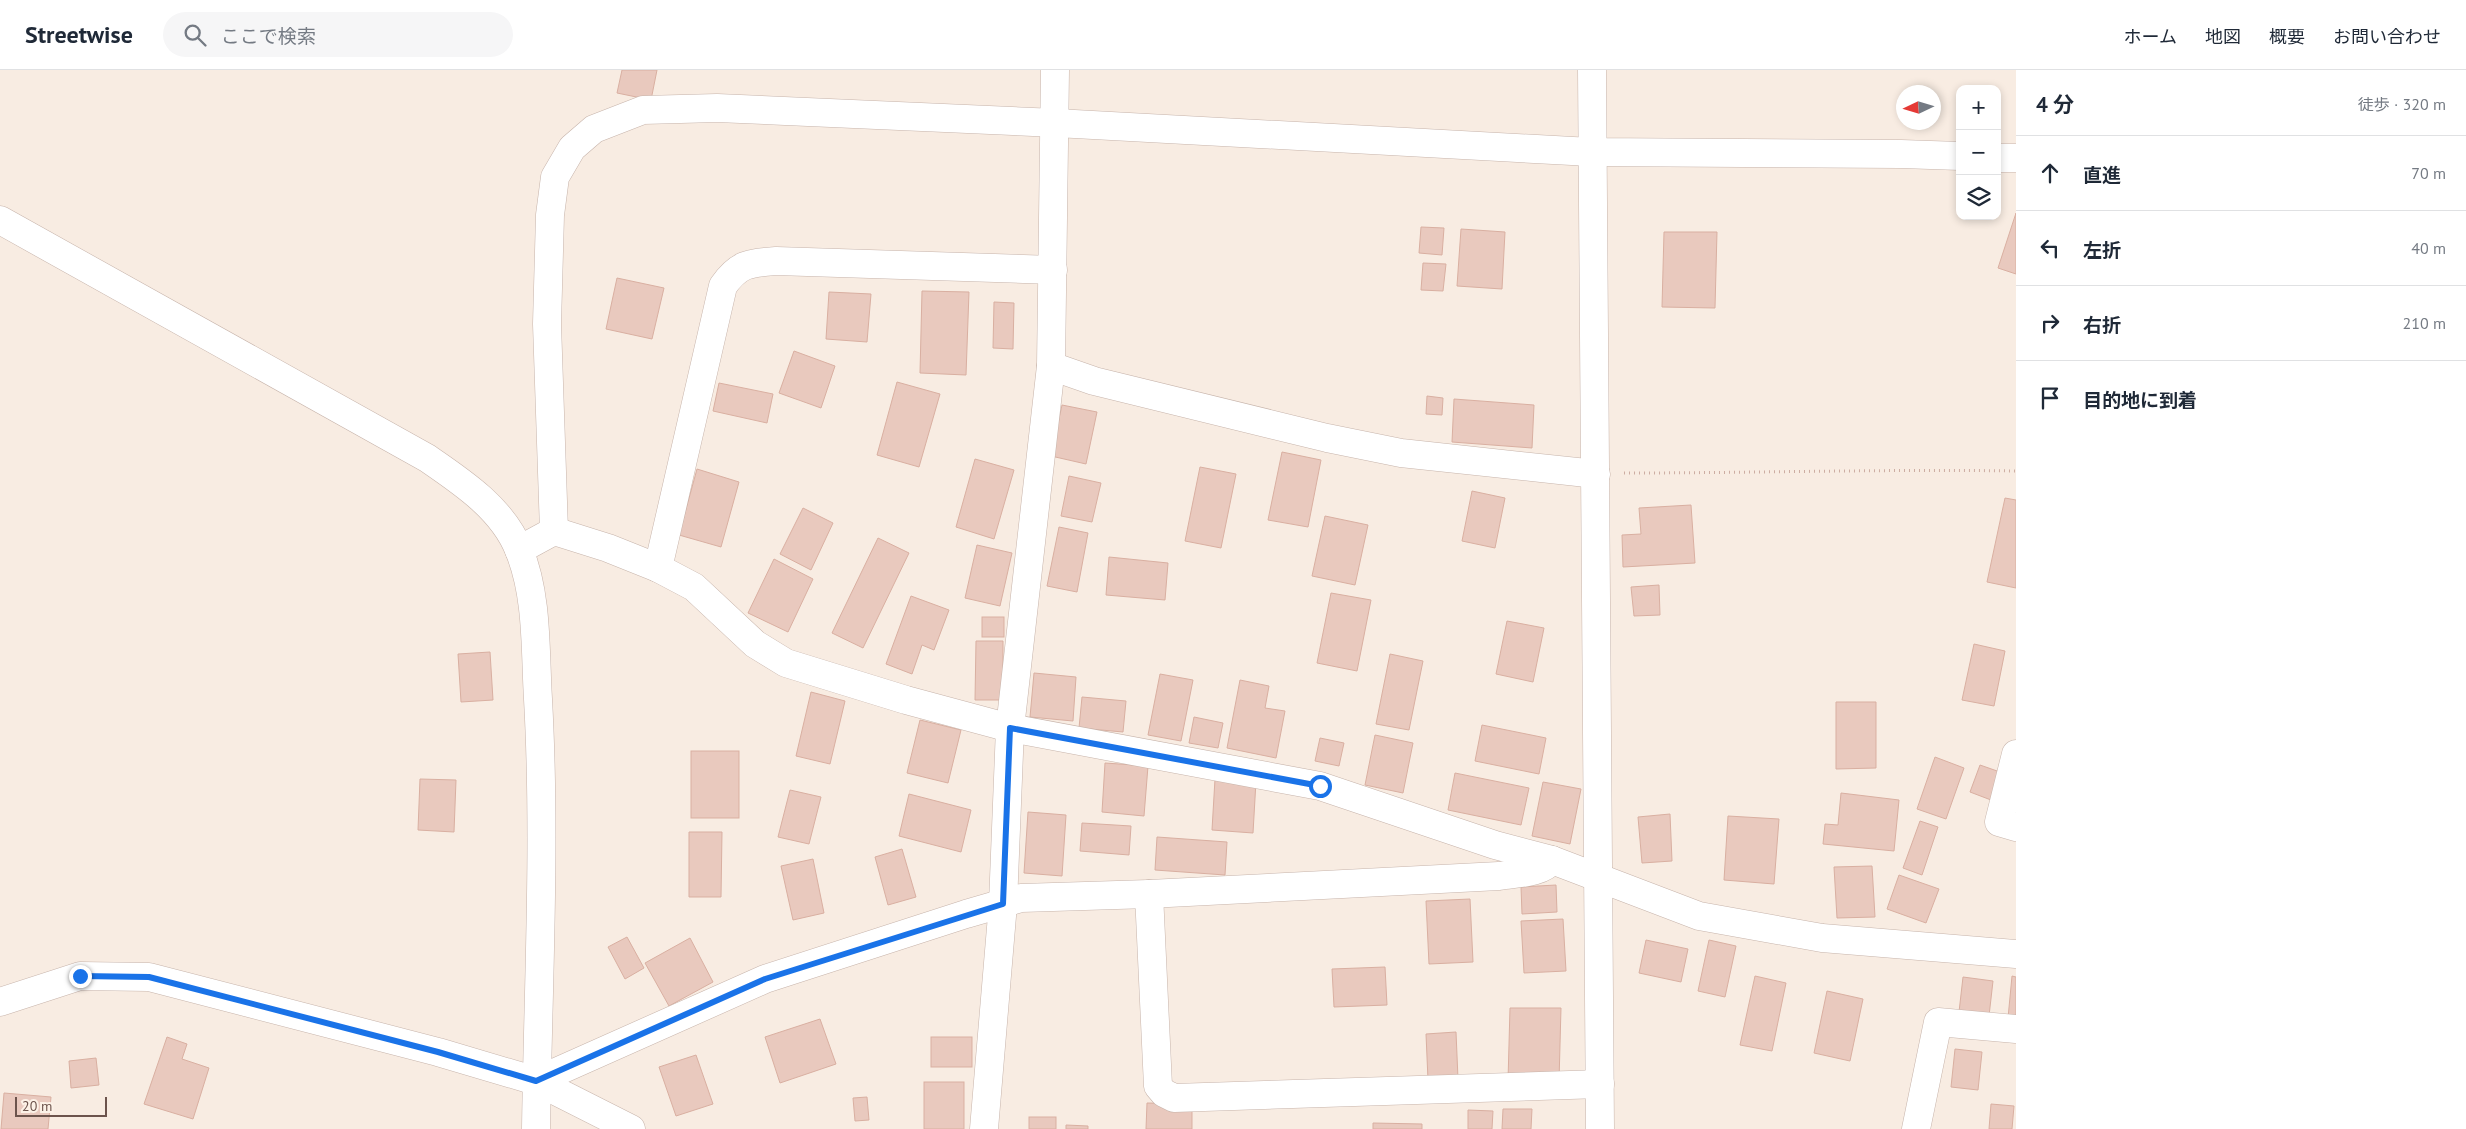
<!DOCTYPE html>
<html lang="ja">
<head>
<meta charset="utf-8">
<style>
  :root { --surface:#fff; --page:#f6f6f7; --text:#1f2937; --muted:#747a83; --line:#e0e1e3 }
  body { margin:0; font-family:"PT Sans","Noto Sans JP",sans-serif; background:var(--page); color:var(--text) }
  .controls { position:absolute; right:15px; top:15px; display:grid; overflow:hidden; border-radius:10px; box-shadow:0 2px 8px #0003 }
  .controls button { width:45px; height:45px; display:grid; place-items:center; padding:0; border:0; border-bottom:1px solid var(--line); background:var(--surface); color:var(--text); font:25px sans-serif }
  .compass { position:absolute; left:1896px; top:15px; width:45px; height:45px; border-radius:50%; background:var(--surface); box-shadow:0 2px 8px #0003; rotate:266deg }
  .scale { position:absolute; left:15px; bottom:12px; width:92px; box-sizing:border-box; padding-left:5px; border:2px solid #6c534c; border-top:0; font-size:14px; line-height:18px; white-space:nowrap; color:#6c534c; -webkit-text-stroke:4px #fcf1e7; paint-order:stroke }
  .stop { position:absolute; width:15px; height:15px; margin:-11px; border:4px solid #1a73e8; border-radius:50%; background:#fff }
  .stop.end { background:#1a73e8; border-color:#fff; box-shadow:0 1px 5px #0008 }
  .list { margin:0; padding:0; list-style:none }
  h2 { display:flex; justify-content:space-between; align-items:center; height:65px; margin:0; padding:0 20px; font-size:21px }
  h2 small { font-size:16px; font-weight:400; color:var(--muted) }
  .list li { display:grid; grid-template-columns:32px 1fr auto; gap:15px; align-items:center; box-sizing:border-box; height:75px; padding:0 20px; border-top:1px solid var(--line) }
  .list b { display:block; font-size:19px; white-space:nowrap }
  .list em { font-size:16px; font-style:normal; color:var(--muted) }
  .icon { flex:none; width:28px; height:28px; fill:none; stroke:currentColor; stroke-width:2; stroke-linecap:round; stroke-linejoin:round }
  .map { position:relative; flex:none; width:2016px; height:1059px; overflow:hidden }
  header { display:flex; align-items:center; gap:30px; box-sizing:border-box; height:70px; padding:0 25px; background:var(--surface); border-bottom:1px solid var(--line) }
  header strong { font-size:24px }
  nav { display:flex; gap:28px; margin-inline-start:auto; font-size:18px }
  .search { width:350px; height:45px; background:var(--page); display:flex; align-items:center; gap:12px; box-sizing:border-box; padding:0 18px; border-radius:28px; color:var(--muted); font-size:19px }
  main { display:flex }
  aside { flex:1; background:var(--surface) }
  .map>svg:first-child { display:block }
  .building { fill:#e9c9be; stroke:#d9afa1 }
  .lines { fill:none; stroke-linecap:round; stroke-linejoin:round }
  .minor-casing { stroke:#c7b4ab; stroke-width:29 }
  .path { stroke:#cdada2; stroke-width:3; stroke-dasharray:1 4; stroke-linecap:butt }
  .minor { stroke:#fff; stroke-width:28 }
  .route { stroke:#1a73e8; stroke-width:6 }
</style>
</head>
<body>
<header>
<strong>Streetwise</strong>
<div class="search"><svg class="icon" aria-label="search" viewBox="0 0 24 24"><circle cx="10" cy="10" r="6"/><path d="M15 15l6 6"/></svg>ここで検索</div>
<nav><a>ホーム</a><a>地図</a><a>概要</a><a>お問い合わせ</a></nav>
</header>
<main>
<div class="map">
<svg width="2016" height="1059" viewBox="0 0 2016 1059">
  <rect width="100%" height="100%" fill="#f8ece2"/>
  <g class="building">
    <path d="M622 0H657L651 30 617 23Z"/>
    <path d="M2016 143V204L1998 198Z"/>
    <path d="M1421 157 1444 158 1442 185 1419 183Z"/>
    <path d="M1461 159 1505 162 1502 219 1457 216Z"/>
    <path d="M1664 162H1717L1715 238 1662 237Z"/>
    <path d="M1423 193 1446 194 1443 221 1421 220Z"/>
    <path d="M617 208 664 218 652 269 606 259Z"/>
    <path d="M922 221 969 222 966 305 920 303Z"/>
    <path d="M829 222 871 224 867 272 826 269Z"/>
    <path d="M994 232 1014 233 1013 279 993 278Z"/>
    <path d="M794 281 835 296 821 338 779 323Z"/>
    <path d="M897 312 940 324 919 397 877 385Z"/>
    <path d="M719 313 773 324 767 353 713 341Z"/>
    <path d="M1427 326 1443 328 1442 345 1426 344Z"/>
    <path d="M1454 329 1534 335 1532 378 1452 372Z"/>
    <path d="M1062 335 1097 342 1086 394 1051 386Z"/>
    <path d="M1282 382 1321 390 1308 457 1268 450Z"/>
    <path d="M975 389 1014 400 994 469 956 457Z"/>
    <path d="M1200 397 1236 404 1221 478 1185 471Z"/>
    <path d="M697 399 739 412 721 477 679 465Z"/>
    <path d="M1069 406 1101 413 1092 452 1061 446Z"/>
    <path d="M1472 421 1505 428 1495 478 1462 471Z"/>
    <path d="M2005 428 2016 430V518L1987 512Z"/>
    <path d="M1691 435 1695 493 1623 497 1622 465 1641 464 1639 438Z"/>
    <path d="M803 438 833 453 811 500 780 484Z"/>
    <path d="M1325 446 1368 455 1355 515 1312 506Z"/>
    <path d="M1059 457 1088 463 1077 522 1047 516Z"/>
    <path d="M878 468 909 483 863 578 832 563Z"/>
    <path d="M977 475 1012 483 1000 536 965 528Z"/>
    <path d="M1109 487 1168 493 1165 530 1106 525Z"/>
    <path d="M774 489 813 509 788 562 748 543Z"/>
    <path d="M1659 515 1660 545 1634 546 1631 517Z"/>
    <path d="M1331 523 1371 530 1357 601 1317 593Z"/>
    <path d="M911 526 949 540 934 580 922 575 912 604 886 594Z"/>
    <rect x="982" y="547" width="22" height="20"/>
    <path d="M1507 551 1544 558 1533 612 1496 604Z"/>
    <path d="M976 571H1003V630H975Z"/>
    <path d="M1974 574 2005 581 1994 636 1962 630Z"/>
    <path d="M490 582 493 630 461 632 458 584Z"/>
    <path d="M1390 584 1423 591 1409 660 1376 654Z"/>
    <path d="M1034 603 1076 607 1073 651 1030 647Z"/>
    <path d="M1160 604 1193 610 1181 671 1148 665Z"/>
    <path d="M1240 610 1269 616 1265 638 1285 641 1276 688 1227 678Z"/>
    <path d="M811 622 845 631 830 694 796 686Z"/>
    <path d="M1082 627 1126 631 1123 662 1079 658Z"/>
    <path d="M1836 632H1876V698L1836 699Z"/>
    <path d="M1194 647 1223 653 1218 678 1189 673Z"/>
    <path d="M920 650 961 660 948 713 907 703Z"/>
    <path d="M1482 655 1546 668 1539 704 1475 691Z"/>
    <path d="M1375 665 1413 673 1403 723 1365 715Z"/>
    <path d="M1320 668 1344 673 1339 696 1315 691Z"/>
    <rect x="691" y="681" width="48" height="67"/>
    <path d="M1935 687 1964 698 1946 749 1917 739Z"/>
    <path d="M1105 693 1148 696 1144 746 1102 742Z"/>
    <path d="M1980 695 2000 702 1991 730 1970 722Z"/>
    <path d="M1455 703 1529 718 1521 755 1448 740Z"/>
    <path d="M420 709 456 710 454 762 418 760Z"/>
    <path d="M1215 709 1256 711 1253 763 1212 760Z"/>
    <path d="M1543 712 1581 719 1570 774 1532 766Z"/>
    <path d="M790 720 821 727 809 774 778 767Z"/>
    <path d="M1841 723 1899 730 1894 781 1823 774 1825 754 1838 755Z"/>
    <path d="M909 724 971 740 961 782 899 766Z"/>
    <path d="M1028 742 1066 745 1062 806 1024 803Z"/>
    <path d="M1670 744 1672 791 1642 793 1638 747Z"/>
    <path d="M1728 746 1779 749 1774 814 1724 810Z"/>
    <path d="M1920 751 1938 757 1922 805 1903 798Z"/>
    <path d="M1082 753 1131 756 1129 785 1080 781Z"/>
    <path d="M689 762H722L721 827H689Z"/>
    <path d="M1157 767 1227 772 1225 805 1155 800Z"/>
    <path d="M902 779 916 827 888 835 875 787Z"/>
    <path d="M813 789 824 843 793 850 781 796Z"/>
    <path d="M1872 796 1875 847 1837 848 1834 797Z"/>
    <path d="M1899 805 1939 819 1926 853 1887 839Z"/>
    <path d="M1556 815 1557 842 1522 844 1521 817Z"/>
    <path d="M1470 829 1473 892 1429 894 1426 831Z"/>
    <path d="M1563 849 1566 901 1524 903 1521 851Z"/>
    <path d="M627 867 644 898 625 909 608 877Z"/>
    <path d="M690 868 713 912 669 936 645 893Z"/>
    <path d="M1646 870 1688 879 1681 912 1639 903Z"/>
    <path d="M1709 870 1736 876 1725 927 1698 921Z"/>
    <path d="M1385 897 1387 935 1334 937 1332 899Z"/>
    <path d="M1755 906 1786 913 1772 981 1740 975Z"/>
    <path d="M2012 906 2016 907V949L2008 948Z"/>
    <path d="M1963 907 1993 911 1989 946 1959 942Z"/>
    <path d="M1827 921 1863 929 1850 991 1814 983Z"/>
    <path d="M1510 938H1561L1559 1012 1508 1011Z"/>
    <path d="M820 949 836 994 780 1013 765 967Z"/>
    <path d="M1456 962 1458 1009 1428 1010 1426 964Z"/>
    <path d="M167 967 187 974 182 989 209 998 193 1049 144 1034Z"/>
    <rect x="931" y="967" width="41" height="30"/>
    <path d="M1955 979 1982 982 1978 1020 1951 1017Z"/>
    <path d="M696 985 713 1034 676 1046 659 997Z"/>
    <path d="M96 988 99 1015 71 1018 69 991Z"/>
    <rect x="924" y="1012" width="40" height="47"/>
    <path d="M4 1023 51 1027 48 1059H1Z"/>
    <path d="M867 1027 869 1050 855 1051 853 1028Z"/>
    <path d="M1147 1033 1192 1034V1059H1146Z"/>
    <path d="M1991 1034 2014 1036 2012 1059H1989Z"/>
    <path d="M1503 1039H1532L1531 1059H1502Z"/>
    <path d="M1468 1040 1493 1041 1492 1059H1468Z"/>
    <rect x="1029" y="1047" width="27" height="12"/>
    <path d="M1373 1053 1422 1054V1059H1373Z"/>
    <path d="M1066 1055 1088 1056V1059H1066Z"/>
  </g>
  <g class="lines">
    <defs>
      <g id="minor">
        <path d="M1592 0 1600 1059"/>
        <path d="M1997 88H2016"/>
        <path d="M0 150 427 388C462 412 503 439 519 480 538 526 535 581 538 629 546 772 538 916 536 1059"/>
        <path d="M1051 296 1094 311 1327 368 1401 383 1596 404"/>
        <path d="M554 461 547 254 550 145 555 107 572 78 594 59 643 40 717 38 1056 53 1591 82 1901 84 1960 86"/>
        <path d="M519 480 554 461 608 478 658 498 694 517 755 574 786 593 906 630 1010 658 1320 716 1495 775 1552 790 1699 846 1822 868 2016 884"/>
        <path d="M658 498 723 216C739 193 750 193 776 191L1053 200"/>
        <path d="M2016 684 1999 752 2016 757"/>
        <path d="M1149 824 1158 1016 1164 1023 1174 1028 1600 1014"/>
        <path d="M0 932 80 906 149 907 438 982 536 1011 631 1059"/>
        <path d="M536 1011 765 909 966 844 1021 828 1149 824 1499 806C1516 803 1541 804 1552 790"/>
        <path d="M984 1059 1003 834 1010 658 1051 296 1055 0"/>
        <path d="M1916 1059 1938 952 2016 959"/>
      </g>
    </defs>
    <use href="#minor" class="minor-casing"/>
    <path class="path" d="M1624 403C1755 403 1885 399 2016 401"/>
    <use href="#minor" class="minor"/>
  </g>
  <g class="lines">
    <path class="route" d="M80 906 149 907 438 982 536 1011 765 909 1003 834 1010 658 1320 716"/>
  </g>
</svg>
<div class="controls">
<button>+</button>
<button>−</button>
<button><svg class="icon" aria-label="layers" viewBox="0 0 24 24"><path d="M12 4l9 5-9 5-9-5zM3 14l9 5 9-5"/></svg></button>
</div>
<svg class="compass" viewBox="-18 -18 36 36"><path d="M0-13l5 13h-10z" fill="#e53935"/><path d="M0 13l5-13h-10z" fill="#747a83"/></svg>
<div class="scale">20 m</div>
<div class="stop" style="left:1320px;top:716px"></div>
<div class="stop end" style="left:80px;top:906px"></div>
</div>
<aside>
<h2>4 分<small>徒歩 · 320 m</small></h2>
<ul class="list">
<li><svg class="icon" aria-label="ahead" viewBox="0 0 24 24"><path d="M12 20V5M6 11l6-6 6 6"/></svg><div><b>直進</b></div><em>70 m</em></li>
<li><svg class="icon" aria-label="left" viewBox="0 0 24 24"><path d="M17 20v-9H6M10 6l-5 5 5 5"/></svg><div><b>左折</b></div><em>40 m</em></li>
<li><svg class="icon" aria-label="right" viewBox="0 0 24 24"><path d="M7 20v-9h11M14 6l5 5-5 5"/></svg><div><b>右折</b></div><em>210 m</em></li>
<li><svg class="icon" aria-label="arrive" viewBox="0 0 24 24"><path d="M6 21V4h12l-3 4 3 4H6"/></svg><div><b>目的地に到着</b></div></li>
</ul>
</aside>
</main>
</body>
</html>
